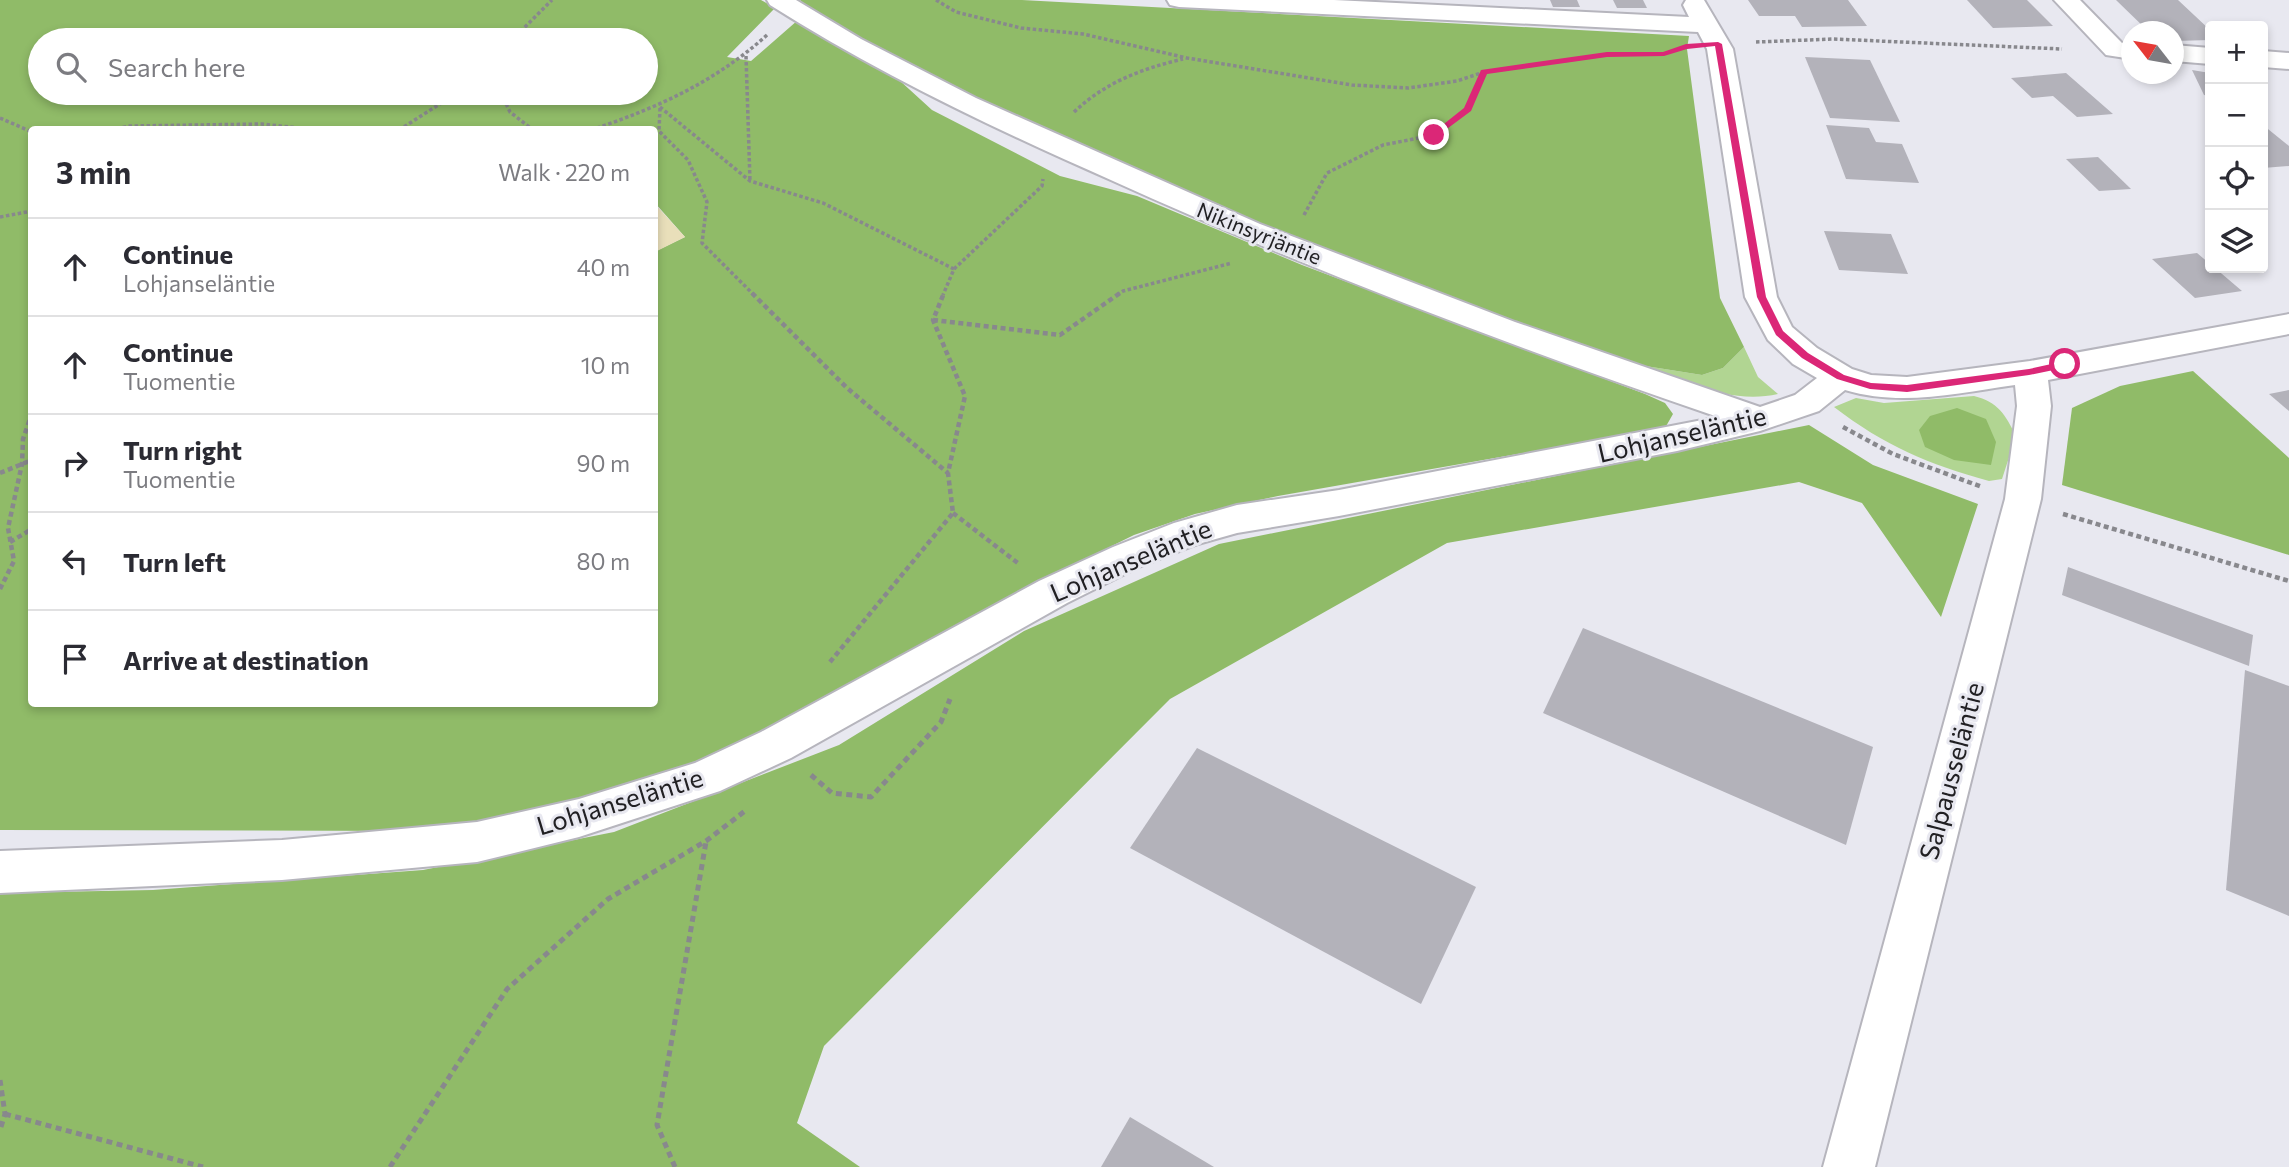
<!DOCTYPE html>
<html lang="en">
<head>
<meta charset="utf-8">
<style>
  :root { --surface:#fff; --page:#f7f7f7; --text:#2b2b33; --muted:#7c7c81; --line:#e1e1e2 }
  body { margin:0; font-family:Commissioner,sans-serif; background:var(--page); color:var(--text) }
  .controls { position:absolute; right:21px; top:21px; display:grid; overflow:hidden; border-radius:7px; box-shadow:0 4px 10px #0003 }
  .controls button { width:63px; height:63px; display:grid; place-items:center; padding:0; border:0; border-bottom:2px solid var(--line); background:var(--surface); color:var(--text); font:35px sans-serif }
  .compass { position:absolute; left:2121px; top:21px; width:63px; height:63px; border-radius:50%; background:var(--surface); box-shadow:0 4px 10px #0003; rotate:301deg }
  .stop { position:absolute; width:21px; height:21px; margin:-16px; border:5px solid #db2777; border-radius:50%; background:#fff }
  .stop.end { background:#db2777; border-color:#fff; box-shadow:0 2px 7px #0008 }
  .list { margin:0; padding:0; list-style:none }
  h2 { display:flex; justify-content:space-between; align-items:center; height:91px; margin:0; padding:0 28px; font-size:30px }
  h2 small { font-size:23px; font-weight:400; color:var(--muted) }
  .list li { display:grid; grid-template-columns:46px 1fr auto; gap:21px; align-items:center; box-sizing:border-box; height:98px; padding:0 28px; border-top:2px solid var(--line) }
  .list b { display:block; font-size:26px; white-space:nowrap }
  .list p { margin:0; font-size:23px; white-space:nowrap; color:var(--muted) }
  .list em { font-size:23px; font-style:normal; color:var(--muted) }
  .icon { flex:none; width:38px; height:38px; fill:none; stroke:currentColor; stroke-width:2; stroke-linecap:round; stroke-linejoin:round }
  .map { position:relative; flex:none; width:2289px; height:1167px; overflow:hidden }
  .search { position:absolute; background:var(--surface); box-shadow:0 4px 10px #0003; left:28px; top:28px; width:630px; height:77px; display:flex; align-items:center; gap:18px; box-sizing:border-box; padding:0 24px; border-radius:38px; color:var(--muted); font-size:26px }
  .panel { position:absolute; background:var(--surface); box-shadow:0 4px 10px #0003; left:28px; top:126px; width:630px; height:581px; border-radius:7px }
  .map>svg:first-child { display:block }
  .green { fill:#b1d592 }
  .forest { fill:#90bb68; fill-rule:evenodd }
  .sand { fill:#e9dfba }
  .building { fill:#b3b2ba }
  .lines { fill:none; stroke-linecap:round; stroke-linejoin:round }
  .street-casing { stroke:#b6b5bd; stroke-width:4 }
  .path-far2 { stroke:#88888d; stroke-width:3.5; stroke-dasharray:3.5 2.5; stroke-linecap:butt }
  .path-far1 { stroke:#88888d; stroke-width:4.5; stroke-dasharray:5 3.5; stroke-linecap:butt }
  .path { stroke:#88888d; stroke-width:5; stroke-dasharray:6 4.5; stroke-linecap:butt }
  .street { fill:#fff; fill-rule:evenodd }
  .route { fill:#db2777 }
  .labels { text-anchor:middle; stroke-width:6; stroke-linejoin:round; paint-order:stroke }
  .far-street-label { font-size:21px; fill:#212023; stroke:#e8e8f0 }
  .street-label { font-size:26px; fill:#212023; stroke:#e8e8f0 }
</style>
</head>
<body>
<div class="map">
<svg width="2289" height="1167" viewBox="0 0 2289 1167">
  <rect width="100%" height="100%" fill="#e8e8f0"/>
  <g class="green">
    <path d="M1744 347 1758 377 1778 394C1730 405 1678 380 1633 364L1702 375 1723 368Z"/>
    <path d="M1974 396C1998 402 2005 414 2016 436L2002 479 1989 481C1928 464 1885 446 1834 407L1856 398 1884 403Z"/>
  </g>
  <g class="forest">
    <path d="M0 0H761L775 8 727 57 751 61 798 20 840 48 898 79 932 110 1060 176 1137 196 1302 265 1645 394 1665 403 1673 414 1665 428 1278 496 1195 514 1134 535 998 602 828 699 690 764 587 799 523 816 421 831 0 830ZM40 40H646V93H40ZM32 130H654L655 203 685 237 654 252V704H32Z"/>
    <path d="M800 0H1022L1689 36 1687 49 1720 298 1744 347 1723 368 1702 375 1633 364 1516 323 1342 259 1136 175 962 92 811 11Z"/>
    <path d="M2193 371 2289 458V555L2062 485 2072 408 2120 386Z"/>
    <path d="M1957 408 1986 419 1996 442 1991 465 1954 460 1925 447 1919 430 1930 416Z"/>
    <path d="M1809 425 1873 465 1978 504 1941 617 1862 503 1799 482 1447 543 1170 699 824 1046 797 1123 860 1167H0V893L153 890 423 870 614 832 839 745 1024 631 1219 544Z"/>
  </g>
  <path class="sand" d="M654 203 685 237 655 252H654Z"/>
  <g class="building">
    <path d="M1550 0H1577L1580 7H1553Z"/>
    <path d="M1613 0H1643L1647 8H1617Z"/>
    <path d="M1748 0H1848L1867 26 1802 27 1795 16H1759Z"/>
    <path d="M1967 0H2027L2053 26 1993 28Z"/>
    <path d="M2116 0H2178L2210 30V40L2174 41V32H2149Z"/>
    <path d="M1805 57 1870 60 1900 122 1830 118Z"/>
    <path d="M2192 70 2210 73V96L2204 95Z"/>
    <path d="M2066 73 2113 114 2077 117 2053 96 2032 98 2011 78Z"/>
    <path d="M1826 125 1869 128 1876 142 1902 144 1919 183 1846 179Z"/>
    <path d="M2263 125 2289 146V166L2263 168Z"/>
    <path d="M2098 157 2131 189 2099 191 2066 159Z"/>
    <path d="M1824 231 1891 234 1908 274 1839 270Z"/>
    <path d="M2197 253 2210 264V268H2215L2242 291 2195 298 2152 259Z"/>
    <path d="M2289 390V411L2269 394Z"/>
    <path d="M2068 567 2253 635 2249 666 2062 595Z"/>
    <path d="M1583 628 1873 747 1846 845 1543 713Z"/>
    <path d="M2245 670 2289 686V916L2226 890Z"/>
    <path d="M1197 748 1476 887 1421 1004 1130 848Z"/>
    <path d="M1130 1117 1214 1167H1101Z"/>
  </g>
  <g class="lines">
    <defs>
      <g id="street">
        <path d="M767 0H796L861 39 976 98 1260 224 1515 322 1760 407 1795 395 1817 378 1793 364 1768 340 1745 297 1707 49 1698 32 1179 7 1170 5 1167 0H1334L1689 17 1683 5 1686 0H1704L1733 49 1777 297 1792 327 1817 348 1852 369 1871 375 1907 377 2030 361 2289 314V334L2048 380 2051 406 2041 499 1875 1167H1823L2005 499 2017 406 2015 385C1958 393 1901 407 1845 390L1819 411 1760 431 1677 451 1339 516 1237 533 1198 544 1139 567 1067 603 791 758 720 791 579 837 477 862 282 880 0 893V851L282 840 477 822 579 799 695 763 761 732 1039 581 1113 547 1174 523 1237 505 1339 490 1718 417C1513 347 1310 270 1113 181 995 129 879 74 770 5Z"/>
        <path d="M2054 0H2080L2122 43H2132V59L2106 55Z"/>
        <path d="M2174 45 2210 48V64L2174 61Z"/>
        <path d="M2263 51 2289 53V69L2263 67Z"/>
      </g>
    </defs>
    <use href="#street" class="street-casing"/>
    <g class="path-far2">
      <path d="M936 0 956 12 1021 28 1083 34 1187 58 1352 85 1408 88 1457 81 1484 72 1598 56"/>
      <path d="M512 40 552 0"/>
      <path d="M1756 42 1833 39 2062 49"/>
      <path d="M746 56 750 181"/>
      <path d="M501 93 510 112 533 130"/>
      <path d="M660 107 750 181 823 203 954 269 943 295"/>
      <path d="M660 108 659 131 688 160 707 202 702 243 754 295"/>
      <path d="M1074 112C1106 82 1141 69 1183 59"/>
      <path d="M0 118 32 132"/>
      <path d="M111 130 130 126 262 124 317 130"/>
      <path d="M399 130 457 93"/>
      <path d="M591 130C657 108 715 82 767 35"/>
      <path d="M1304 215 1327 173 1383 145 1434 135 1468 109 1484 72"/>
      <path d="M0 217 32 211"/>
      <path d="M954 269 1042 186 1043 179"/>
      <path d="M1117 295 1123 291 1232 263"/>
    </g>
    <g class="path-far1">
      <path d="M752 293 846 387 948 473"/>
      <path d="M933 320 1060 335 1120 293"/>
      <path d="M1843 427 1893 454 1982 487"/>
      <path d="M0 473 32 460"/>
      <path d="M953 513 1019 564"/>
      <path d="M2063 514 2289 581"/>
      <path d="M10 542 32 529"/>
      <path d="M0 589 14 561 8 528 22 464 23 439 32 413"/>
      <path d="M830 662 953 513 948 473 965 396 933 320 944 293"/>
    </g>
    <g class="path">
      <path d="M811 775 832 793 871 797 941 722 950 699"/>
      <path d="M0 1080 5 1114 0 1130"/>
      <path d="M5 1114 203 1167"/>
      <path d="M390 1167 507 989 608 899 706 841 745 811"/>
      <path d="M675 1167 657 1125 706 842"/>
    </g>
    <use href="#street" class="street"/>
  </g>
  <path class="route" d="M1718 42 1722 44 1766 297 1783 331 1808 353 1844 375 1871 383 1907 385 2029 369 2065 361 2070 364 2068 367 2029 375 1907 392 1870 389 1837 379 1802 358 1776 335 1757 297 1715 46 1687 49 1664 56 1607 57 1487 74 1471 111 1436 137 1430 135 1464 108 1481 70 1607 52H1663L1686 44Z"/>
  <g class="labels">
    <g class="far-street-label">
      <text transform="translate(1259 234) rotate(22)" y="7">Nikinsyrjäntie</text>
    </g>
    <g class="street-label">
      <text transform="translate(1682 435) rotate(-13)" y="9">Lohjanseläntie</text>
      <text transform="translate(1131 561) rotate(-23)" y="9">Lohjanseläntie</text>
      <text transform="translate(1952 771) rotate(-75)" y="9">Salpausseläntie</text>
      <text transform="translate(620 802) rotate(-17)" y="9">Lohjanseläntie</text>
    </g>
  </g>
</svg>
<div class="controls">
<button>+</button>
<button>−</button>
<button><svg class="icon" aria-label="locate" viewBox="0 0 24 24"><circle cx="12" cy="12" r="6"/><path d="M12 2v4M12 18v4M2 12h4M18 12h4"/></svg></button>
<button><svg class="icon" aria-label="layers" viewBox="0 0 24 24"><path d="M12 4l9 5-9 5-9-5zM3 14l9 5 9-5"/></svg></button>
</div>
<svg class="compass" viewBox="-18 -18 36 36"><path d="M0-13l5 13h-10z" fill="#e53935"/><path d="M0 13l5-13h-10z" fill="#7c7c81"/></svg>
<div class="stop" style="left:2065px;top:364px"></div>
<div class="stop end" style="left:1434px;top:135px"></div>
<div class="search"><svg class="icon" aria-label="search" viewBox="0 0 24 24"><circle cx="10" cy="10" r="6"/><path d="M15 15l6 6"/></svg>Search here</div>
<section class="panel">
<h2>3 min<small>Walk · 220 m</small></h2>
<ul class="list">
<li><svg class="icon" aria-label="ahead" viewBox="0 0 24 24"><path d="M12 20V5M6 11l6-6 6 6"/></svg><div><b>Continue</b><p>Lohjanseläntie</p></div><em>40 m</em></li>
<li><svg class="icon" aria-label="ahead" viewBox="0 0 24 24"><path d="M12 20V5M6 11l6-6 6 6"/></svg><div><b>Continue</b><p>Tuomentie</p></div><em>10 m</em></li>
<li><svg class="icon" aria-label="right" viewBox="0 0 24 24"><path d="M7 20v-9h11M14 6l5 5-5 5"/></svg><div><b>Turn right</b><p>Tuomentie</p></div><em>90 m</em></li>
<li><svg class="icon" aria-label="left" viewBox="0 0 24 24"><path d="M17 20v-9H6M10 6l-5 5 5 5"/></svg><div><b>Turn left</b></div><em>80 m</em></li>
<li><svg class="icon" aria-label="arrive" viewBox="0 0 24 24"><path d="M6 21V4h12l-3 4 3 4H6"/></svg><div><b>Arrive at destination</b></div></li>
</ul>
</section>
</div>
</body>
</html>
